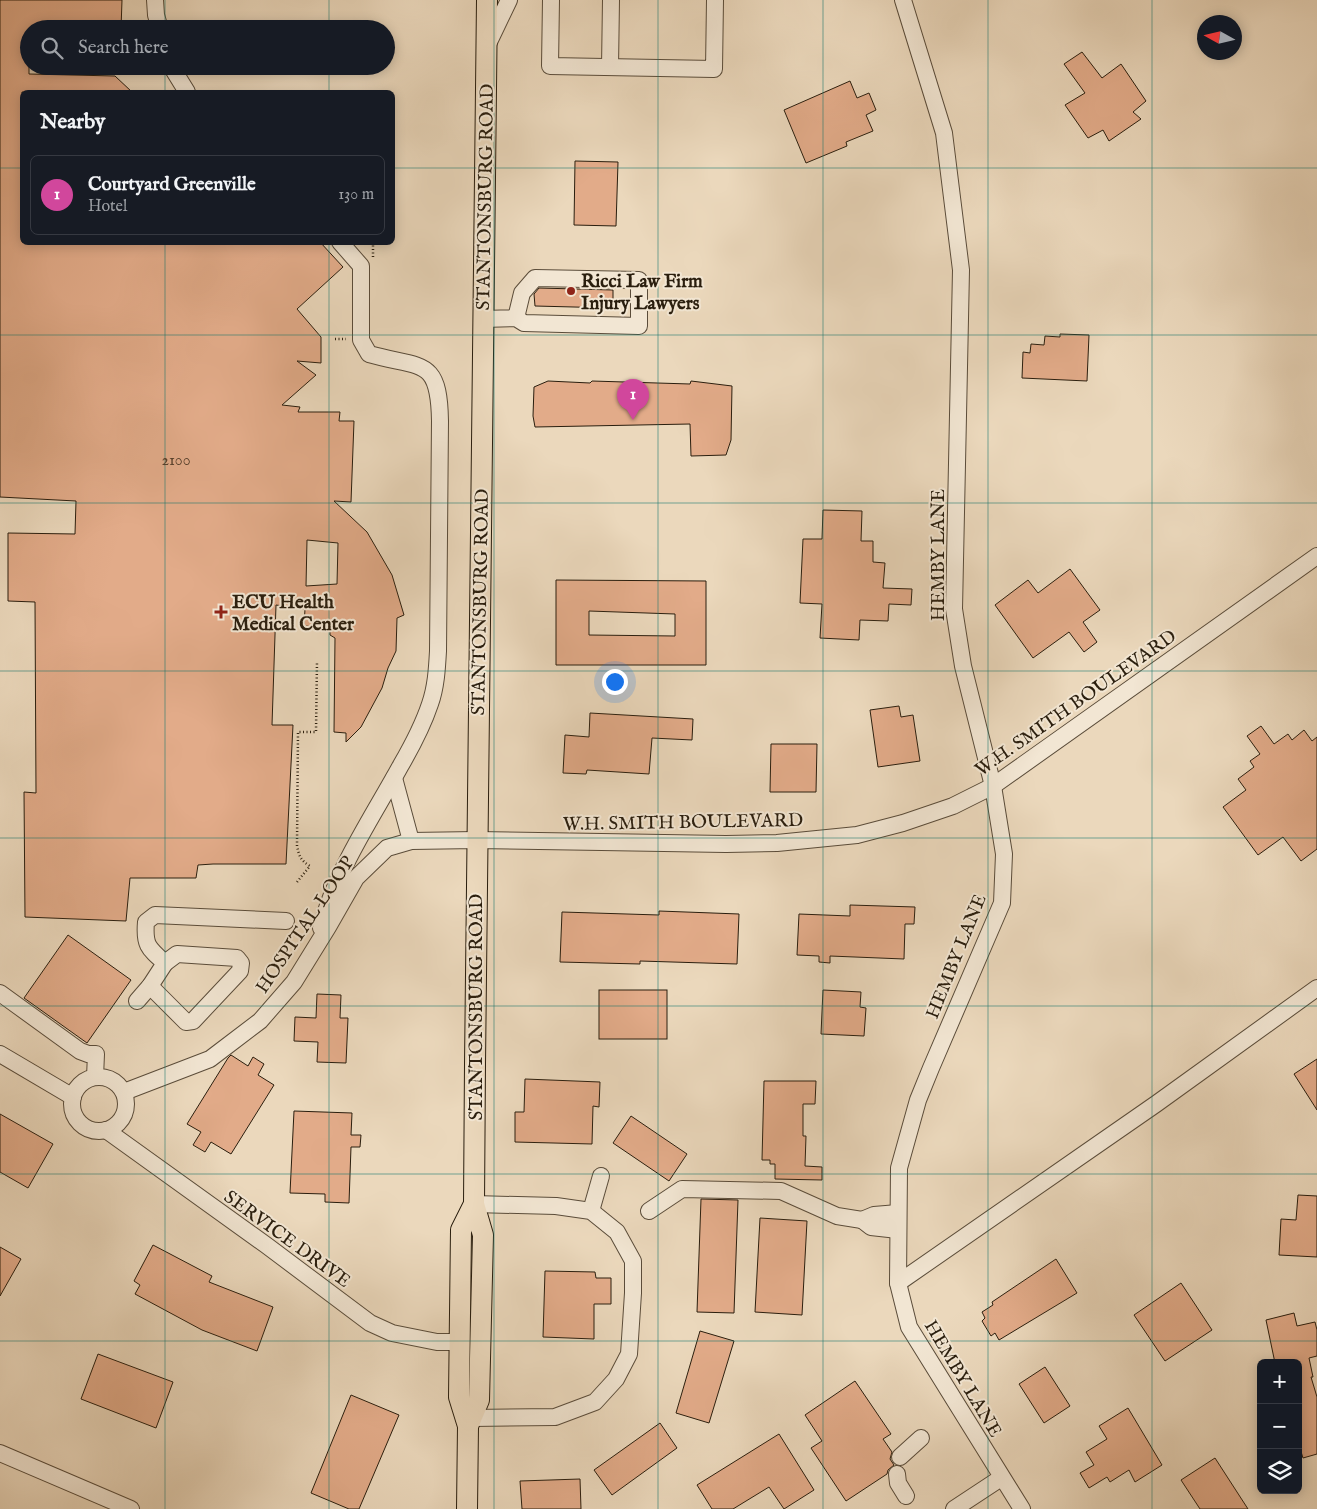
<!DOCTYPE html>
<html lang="en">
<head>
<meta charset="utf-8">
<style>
  :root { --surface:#171b24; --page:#20242c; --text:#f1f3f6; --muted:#9ea1a6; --line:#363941; --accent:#c59692 }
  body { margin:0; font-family:"IM FELL English",serif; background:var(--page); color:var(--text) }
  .controls { position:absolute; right:15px; bottom:15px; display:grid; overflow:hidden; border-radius:8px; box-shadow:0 2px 12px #0003 }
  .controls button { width:45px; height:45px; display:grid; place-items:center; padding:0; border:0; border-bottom:1px solid var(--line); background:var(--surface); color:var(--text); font:25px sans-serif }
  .compass { position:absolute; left:1197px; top:15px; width:45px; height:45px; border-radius:50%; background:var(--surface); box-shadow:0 2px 12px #0003; rotate:278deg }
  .you { position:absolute; left:614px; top:681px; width:18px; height:18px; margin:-12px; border:4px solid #fff; border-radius:50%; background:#1a73e8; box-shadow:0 0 0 8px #1a73e833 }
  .badge { display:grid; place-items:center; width:32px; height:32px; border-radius:50%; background:var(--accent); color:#fff; font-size:16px; font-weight:700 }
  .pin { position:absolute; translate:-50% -41px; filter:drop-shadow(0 1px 2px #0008) }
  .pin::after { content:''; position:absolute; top:26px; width:18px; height:15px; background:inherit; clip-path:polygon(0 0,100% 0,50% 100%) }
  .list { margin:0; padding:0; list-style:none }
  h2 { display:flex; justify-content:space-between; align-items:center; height:65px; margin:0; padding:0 20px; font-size:21px }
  h2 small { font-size:16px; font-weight:400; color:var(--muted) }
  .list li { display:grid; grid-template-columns:32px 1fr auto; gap:15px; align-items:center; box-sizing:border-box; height:80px; margin:0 10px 10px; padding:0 10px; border:1px solid var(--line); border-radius:8px }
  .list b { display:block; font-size:19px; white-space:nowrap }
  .list p { margin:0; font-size:16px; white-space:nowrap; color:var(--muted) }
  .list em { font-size:16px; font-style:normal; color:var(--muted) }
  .icon { flex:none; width:28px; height:28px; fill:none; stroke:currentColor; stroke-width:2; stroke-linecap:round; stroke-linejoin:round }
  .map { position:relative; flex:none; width:1317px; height:1509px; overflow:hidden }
  .search { position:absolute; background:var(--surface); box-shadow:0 2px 12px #0003; left:20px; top:20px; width:375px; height:55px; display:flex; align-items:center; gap:12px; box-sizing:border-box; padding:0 18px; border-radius:28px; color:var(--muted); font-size:19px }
  .panel { position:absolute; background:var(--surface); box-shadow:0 2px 12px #0003; left:20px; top:90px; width:375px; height:155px; border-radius:8px }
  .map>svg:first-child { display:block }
  .building { fill:#e2ab89; stroke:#2a1e0e; fill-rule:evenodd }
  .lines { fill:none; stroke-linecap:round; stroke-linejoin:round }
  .minor-casing { stroke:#5a4c3a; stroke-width:18 }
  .major-casing { stroke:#2a1e0e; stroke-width:22 }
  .path { stroke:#2a1e0e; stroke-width:2.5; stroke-dasharray:1 2.5; stroke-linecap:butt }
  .minor { stroke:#f2e6d3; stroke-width:16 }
  .major { stroke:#ebd8bc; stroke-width:20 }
  .grid { fill:none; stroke:#0f766e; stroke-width:1; stroke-opacity:0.55 }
  .poi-dot { fill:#8f2418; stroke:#f2e6d3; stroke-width:2 }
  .labels { text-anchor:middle; stroke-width:4; stroke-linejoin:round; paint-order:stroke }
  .number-label { font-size:16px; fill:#58412d }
  .street-label { font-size:19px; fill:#2a1e0e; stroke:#f2e6d3 }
  .poi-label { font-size:19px; font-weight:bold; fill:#2a1e0e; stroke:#f2e6d3; text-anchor:start }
</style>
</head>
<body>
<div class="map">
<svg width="1317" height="1509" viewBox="0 0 1317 1509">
  <rect width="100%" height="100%" fill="#ebd8bc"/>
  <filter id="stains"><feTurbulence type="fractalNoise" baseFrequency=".004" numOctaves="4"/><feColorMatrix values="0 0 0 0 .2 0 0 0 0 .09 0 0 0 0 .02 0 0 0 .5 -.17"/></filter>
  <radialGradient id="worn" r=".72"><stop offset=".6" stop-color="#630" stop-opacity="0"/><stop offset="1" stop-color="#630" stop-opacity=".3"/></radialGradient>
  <g class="building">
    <path d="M0 0H122L121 29H29V74L115 76 132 92H22V242H320L343 267 297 309 321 337V363L297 361 316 375 282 405 300 407 298 412H340L339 421H354L351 502 334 501 367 532 392 575 404 615 397 618 396 651 388 668 382 688 361 727 346 742V733L334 732 335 638 330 635V628L304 626 305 609 276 605 272 725H293L286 864H213L198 865 196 878H130L126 921 25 917 24 792 36 793 35 602 8 601V533L75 534 76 501 0 497ZM307 540 338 543 337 584 306 586Z"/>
    <path d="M1082 52 1102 78 1121 64 1146 101 1133 112 1141 119 1109 141 1103 130 1088 138 1065 105 1085 93 1064 64Z"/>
    <path d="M850 81 857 98 869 93 876 110 866 115 873 131 846 142 847 146 806 163 784 110Z"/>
    <path d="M575 161 618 162 616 226 574 225Z"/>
    <path d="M539 288 613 290V308L535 306 534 294Z"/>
    <path d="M1060 334 1089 335 1087 381 1022 378 1023 352 1030 353 1031 344 1044 345 1045 336 1060 337Z"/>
    <path d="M548 381 590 383 592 381 690 384 691 381 732 386 731 440 726 455 691 456 690 424 535 427 533 416 534 387Z"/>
    <path d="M823 510 862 511 861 541H873V562L885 563 883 588 912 589 911 605 889 604 888 621 860 620 859 640 820 638 822 604 800 603 803 539H822Z"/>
    <path d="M1070 569 1100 610 1083 622 1097 642 1084 652 1069 632 1033 658 995 605 1028 580 1038 593Z"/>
    <path d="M556 580 706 581V665H556ZM589 611 675 614V636L589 635Z"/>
    <path d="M899 706 901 717 913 715 920 761 878 767 870 710Z"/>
    <path d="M590 713 693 719 692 740 652 738 649 774 587 770 586 774 563 773 565 735 589 737Z"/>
    <path d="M1261 726 1274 744 1288 734 1292 740 1304 730 1312 741 1317 737V849L1301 861 1283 837 1258 855 1223 807 1246 790 1238 779 1254 767 1250 761 1260 754 1247 736Z"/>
    <path d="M771 744H817L816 792H770Z"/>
    <path d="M850 905 915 907 914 924H905L904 959 830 956V963L819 962V956L797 955 799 914 850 916Z"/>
    <path d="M659 911 739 914 737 964 640 961V964L560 962 562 912 659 915Z"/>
    <path d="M68 935 131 980 87 1043 24 998Z"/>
    <rect x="599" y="990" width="68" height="49"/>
    <path d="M823 990 861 992 860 1007 866 1008 864 1036 821 1034Z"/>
    <path d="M317 994 341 995 340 1018H348L346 1063 317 1062 318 1042 294 1041 295 1017 316 1018Z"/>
    <path d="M231 1055 248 1066 253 1057 264 1064 258 1075 274 1085 231 1154 211 1142 205 1152 193 1145 201 1132 187 1124 228 1058Z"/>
    <path d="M1317 1059V1110L1294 1074Z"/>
    <path d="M525 1079 600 1082 599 1107 593 1106 592 1144 515 1142V1112H524Z"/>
    <path d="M764 1081H816L815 1104H803V1136H806L805 1166 822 1167V1180L775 1179V1164H770V1160H762Z"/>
    <path d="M294 1111 352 1113 351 1135H361L360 1147H351L349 1203 325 1202V1194L290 1193Z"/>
    <path d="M0 1114 53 1144 28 1188 0 1172Z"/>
    <path d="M631 1116 687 1154 669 1181 613 1143Z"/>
    <path d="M1298 1195 1317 1196V1257L1279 1255 1281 1219 1296 1220Z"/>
    <path d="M701 1199 738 1200 734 1313 697 1312Z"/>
    <path d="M760 1218 807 1221 802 1315 755 1312Z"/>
    <path d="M153 1245 212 1276 209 1282 273 1307 257 1351 202 1330 135 1294 140 1285 134 1281Z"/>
    <path d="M0 1247 21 1259 0 1296Z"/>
    <path d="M1056 1259 1077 1293 999 1340 995 1333 991 1336 982 1321 985 1318 982 1312 993 1305 992 1302Z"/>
    <path d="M545 1271 595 1272 596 1278H611V1304H594V1339L543 1337Z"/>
    <path d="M1181 1283 1212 1330 1165 1361 1134 1315Z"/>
    <path d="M1294 1313 1297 1326 1315 1322 1317 1330V1356L1309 1358 1313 1377H1311L1317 1397V1454L1303 1458 1298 1442V1363H1275L1266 1320Z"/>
    <path d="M700 1331 734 1341 709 1423 676 1413Z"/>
    <path d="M98 1354 173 1382 156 1428 81 1399Z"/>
    <path d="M1045 1367 1070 1406 1044 1423 1019 1384Z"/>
    <path d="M855 1381 891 1434 883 1439 892 1452 890 1459 894 1465 888 1470 887 1474 846 1501 811 1448 822 1441 805 1415Z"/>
    <path d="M351 1395 399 1415 359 1509H349L311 1493Z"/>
    <path d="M1128 1408 1162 1465 1135 1482 1129 1470 1110 1482 1107 1477 1089 1488 1080 1473 1094 1465 1086 1452 1107 1439 1099 1426Z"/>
    <path d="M660 1423 677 1448 612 1495 594 1470Z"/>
    <path d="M779 1434 814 1490 784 1509 769 1487 733 1509H712L697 1485Z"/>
    <path d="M1215 1458 1248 1509H1200L1181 1480Z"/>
    <path d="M580 1479 581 1509H522L520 1481Z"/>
  </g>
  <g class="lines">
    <defs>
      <g id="minor">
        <path d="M155 0 156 15 160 29"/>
        <path d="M551 0 550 66 714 69 715 0"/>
        <path d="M903 0 944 133 961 270 954 609 963 666 993 786 1004 854 1002 903 931 1068 918 1100 899 1168 898 1283 909 1327 1022 1509"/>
        <path d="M487 46 509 0"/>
        <path d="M171 66 187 92"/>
        <path d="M610 67 611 0"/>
        <path d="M483 319 516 318 524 323 639 326V280L535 278 522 293 516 318"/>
        <path d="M394 778 411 841"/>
        <path d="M321 928C336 870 372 818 401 765 412 746 423 725 430 704 436 687 437 669 438 651L440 421C439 356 421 369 369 354L361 340V266L340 242"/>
        <path d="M150 986 186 1022 193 1021 240 971 241 963 237 958 177 954 165 963"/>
        <path d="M0 993 80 1051 88 1054H96L95 1077"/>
        <path d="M137 1001 150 986 165 963C148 948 144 945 146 922L155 915 286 921"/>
        <path d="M0 1054 73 1097"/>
        <circle cx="99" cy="1104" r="27"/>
        <path d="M124 1092 210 1059 260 1021 294 982 328 927 356 878 387 848 411 841 476 840 726 844 777 843 857 835 903 823 953 806 993 786 1317 556"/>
        <path d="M106 1130 266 1245 370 1323 392 1333 437 1342H460"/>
        <path d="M591 1211 601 1176"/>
        <path d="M649 1211 682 1189 781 1191 837 1216 862 1220"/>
        <path d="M898 1230 871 1227 862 1220 874 1215 898 1213"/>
        <path d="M898 1283 1156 1104 1317 988"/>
        <path d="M471 1418 555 1417 595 1402 616 1379 629 1354 633 1293V1261L617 1232 591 1211 556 1206 474 1204"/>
        <path d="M0 1453 131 1509"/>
        <path d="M900 1457 921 1438"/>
        <path d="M897 1474 898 1483 906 1496"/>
        <path d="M954 1509 1001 1478"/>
      </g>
      <g id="major">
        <path d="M468 1426 479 1400 483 1235 474 1204 475 1064 487 0"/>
        <path d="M467 1509 468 1426 459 1397 461 1230 474 1204"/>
      </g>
    </defs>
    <use href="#minor" class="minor-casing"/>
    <use href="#major" class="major-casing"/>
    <g class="path">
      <path d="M373 257V242"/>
      <path d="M335 339H346"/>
      <path d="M297 882 310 866C301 861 299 856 297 846L298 732H316L317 661"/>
    </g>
    <use href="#minor" class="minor"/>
    <use href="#major" class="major"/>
  </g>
  <path class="grid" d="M165 0V29M329 0V29M494 0V1509M658 0V1509M823 0V1509M988 0V1509M1152 0V1509M165 66V92M329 66V92M0 168H22M392 168H1317M165 242V1509M329 242V1509M0 335H1317M0 503H1317M0 671H1317M0 838H1317M0 1006H1317M0 1174H1317M0 1341H1317"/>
  <g class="poi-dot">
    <circle cx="571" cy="291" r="5"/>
    <path d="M218.5 604.5h5v5h5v5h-5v5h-5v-5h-5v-5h5z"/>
  </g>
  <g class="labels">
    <g class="number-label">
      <text x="176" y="465">2100</text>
    </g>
    <g class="street-label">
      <text transform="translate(484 197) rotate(-89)" y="7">STANTONSBURG ROAD</text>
      <text transform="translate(937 555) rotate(-90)" y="7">HEMBY LANE</text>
      <text transform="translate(479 602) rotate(-89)" y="7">STANTONSBURG ROAD</text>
      <text transform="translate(1075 702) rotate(-35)" y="7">W.H. SMITH BOULEVARD</text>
      <text transform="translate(683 821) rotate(-1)" y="7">W.H. SMITH BOULEVARD</text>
      <text transform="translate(304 924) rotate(-56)" y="7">HOSPITAL LOOP</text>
      <text transform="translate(955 956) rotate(-68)" y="7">HEMBY LANE</text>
      <text transform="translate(475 1007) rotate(-90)" y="7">STANTONSBURG ROAD</text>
      <text transform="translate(288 1238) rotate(36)" y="7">SERVICE DRIVE</text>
      <text transform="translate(964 1378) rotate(59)" y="7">HEMBY LANE</text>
    </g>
    <g class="poi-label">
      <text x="581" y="287">Ricci Law Firm<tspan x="581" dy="22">Injury Lawyers</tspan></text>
      <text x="232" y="608">ECU Health<tspan x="232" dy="22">Medical Center</tspan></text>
    </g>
  </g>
  <rect width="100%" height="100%" filter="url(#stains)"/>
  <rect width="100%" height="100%" fill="url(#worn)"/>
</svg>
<div class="controls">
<button>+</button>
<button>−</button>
<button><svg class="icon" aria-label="layers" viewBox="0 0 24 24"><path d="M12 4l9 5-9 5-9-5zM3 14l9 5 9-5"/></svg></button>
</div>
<svg class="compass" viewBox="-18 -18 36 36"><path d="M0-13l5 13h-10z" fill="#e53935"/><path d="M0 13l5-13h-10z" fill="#9ea1a6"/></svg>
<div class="you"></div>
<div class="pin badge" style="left:633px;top:420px;background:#d1479c">1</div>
<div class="search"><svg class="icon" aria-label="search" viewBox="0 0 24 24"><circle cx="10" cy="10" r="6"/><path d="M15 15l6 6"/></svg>Search here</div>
<section class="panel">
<h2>Nearby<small></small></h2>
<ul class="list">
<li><span class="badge" style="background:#d1479c">1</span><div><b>Courtyard Greenville</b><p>Hotel</p></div><em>130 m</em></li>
</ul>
</section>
</div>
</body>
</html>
